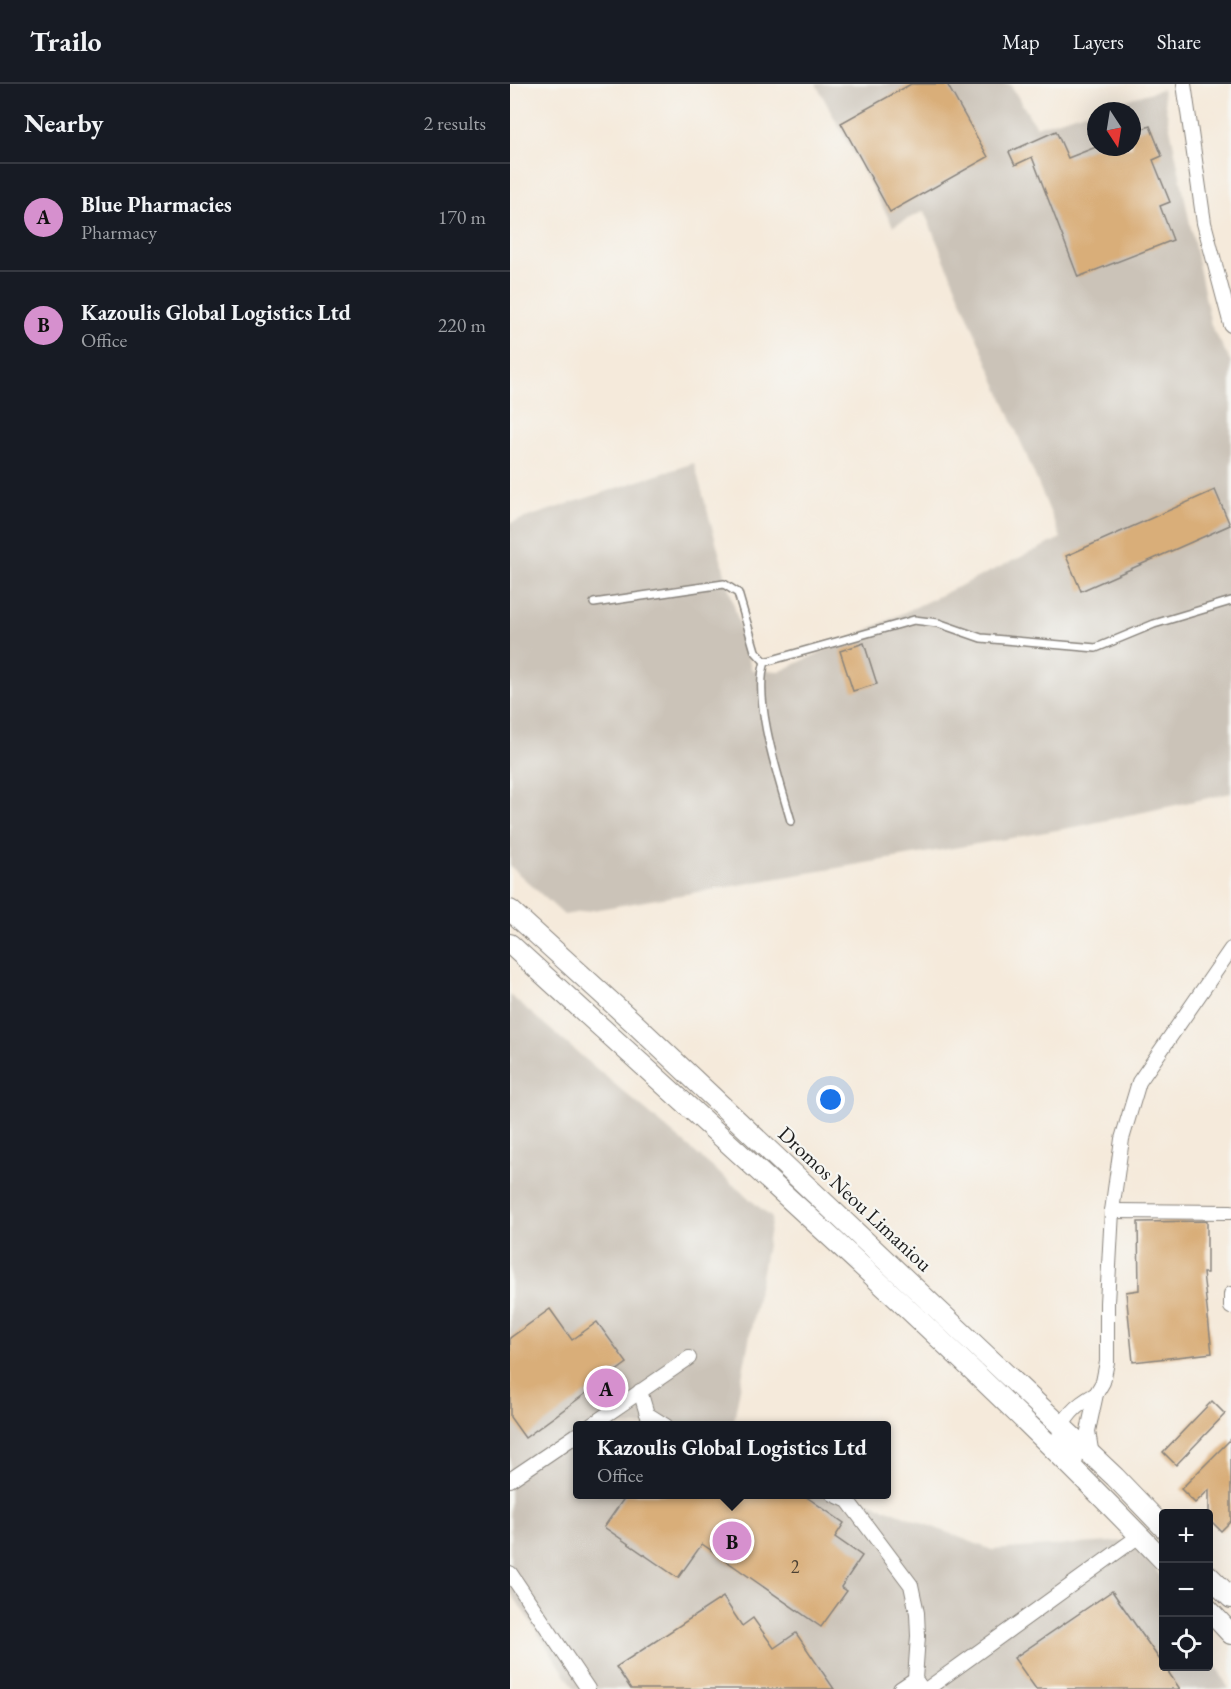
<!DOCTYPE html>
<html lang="en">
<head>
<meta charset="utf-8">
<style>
  :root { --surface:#171b24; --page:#20242c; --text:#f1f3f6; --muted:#9ea1a6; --line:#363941; --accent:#d690ce }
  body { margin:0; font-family:"EB Garamond",serif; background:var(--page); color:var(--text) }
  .controls { position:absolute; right:18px; bottom:18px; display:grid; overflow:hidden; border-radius:6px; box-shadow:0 6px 24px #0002 }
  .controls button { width:54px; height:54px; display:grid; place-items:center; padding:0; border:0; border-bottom:2px solid var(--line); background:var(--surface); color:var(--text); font:30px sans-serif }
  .compass { position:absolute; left:577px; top:18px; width:54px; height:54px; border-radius:50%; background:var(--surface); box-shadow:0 6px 24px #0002; rotate:168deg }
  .you { position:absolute; left:321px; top:1016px; width:21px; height:21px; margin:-15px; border:4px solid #fff; border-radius:50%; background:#1a73e8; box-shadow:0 0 0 9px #1a73e833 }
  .badge { display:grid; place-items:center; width:39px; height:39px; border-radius:50%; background:var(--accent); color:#111; font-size:20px; font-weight:700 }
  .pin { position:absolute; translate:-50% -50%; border:3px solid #fff; box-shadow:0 2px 6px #0006 }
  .popup { position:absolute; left:63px; top:1337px; width:318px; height:78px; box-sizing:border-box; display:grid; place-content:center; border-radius:6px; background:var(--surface); filter:drop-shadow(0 2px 4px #0005); font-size:20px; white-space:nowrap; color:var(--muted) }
  .popup b { font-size:22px; color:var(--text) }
  .popup::after { content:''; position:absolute; left:50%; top:100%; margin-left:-12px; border:12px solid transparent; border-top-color:var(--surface) }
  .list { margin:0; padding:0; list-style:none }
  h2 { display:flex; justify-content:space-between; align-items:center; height:78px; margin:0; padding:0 24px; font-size:26px }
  h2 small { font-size:20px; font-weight:400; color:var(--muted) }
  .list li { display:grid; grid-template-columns:39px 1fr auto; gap:18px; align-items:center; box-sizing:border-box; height:108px; padding:0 24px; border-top:2px solid var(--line) }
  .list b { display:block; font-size:22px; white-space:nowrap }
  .list p { margin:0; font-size:20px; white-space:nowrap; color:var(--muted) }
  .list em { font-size:20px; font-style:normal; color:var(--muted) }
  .icon { flex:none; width:33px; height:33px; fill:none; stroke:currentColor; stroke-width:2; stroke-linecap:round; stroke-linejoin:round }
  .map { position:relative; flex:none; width:721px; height:1605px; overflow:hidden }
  header { display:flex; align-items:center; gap:36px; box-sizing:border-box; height:84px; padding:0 30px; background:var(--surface); border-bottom:2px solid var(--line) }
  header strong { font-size:28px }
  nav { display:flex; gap:33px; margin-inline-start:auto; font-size:21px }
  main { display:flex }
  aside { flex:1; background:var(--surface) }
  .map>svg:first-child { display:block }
  .industrial { fill:#cbc3b8; fill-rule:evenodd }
  .building { fill:#d9ae79 }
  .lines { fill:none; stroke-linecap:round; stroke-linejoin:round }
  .lane-casing { stroke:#88837c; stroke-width:10 }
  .street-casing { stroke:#88837c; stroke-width:16 }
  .primary-casing { stroke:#88837c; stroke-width:22 }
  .lane { stroke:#fff; stroke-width:7 }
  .street { stroke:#fff; stroke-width:14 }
  .primary { stroke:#fff; stroke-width:20 }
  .labels { text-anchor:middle; stroke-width:4.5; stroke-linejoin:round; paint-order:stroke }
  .number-label { font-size:18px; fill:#4b4033 }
  .street-label { font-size:21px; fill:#1c1c1c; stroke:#f6f6f2 }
</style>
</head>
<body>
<header>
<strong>Trailo</strong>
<nav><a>Map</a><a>Layers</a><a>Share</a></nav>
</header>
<main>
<aside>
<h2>Nearby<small>2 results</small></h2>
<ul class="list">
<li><span class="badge">A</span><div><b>Blue Pharmacies</b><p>Pharmacy</p></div><em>170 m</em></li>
<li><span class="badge">B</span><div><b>Kazoulis Global Logistics Ltd</b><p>Office</p></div><em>220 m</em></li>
</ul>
</aside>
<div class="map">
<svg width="721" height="1605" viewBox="0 0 721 1605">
  <rect width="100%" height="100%" fill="#f6f6f2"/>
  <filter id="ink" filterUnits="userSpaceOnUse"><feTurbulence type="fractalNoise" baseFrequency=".0167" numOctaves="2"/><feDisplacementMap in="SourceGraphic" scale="12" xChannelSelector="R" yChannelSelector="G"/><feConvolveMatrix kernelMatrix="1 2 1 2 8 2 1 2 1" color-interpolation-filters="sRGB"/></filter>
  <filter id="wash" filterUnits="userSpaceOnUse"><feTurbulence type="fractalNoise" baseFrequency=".008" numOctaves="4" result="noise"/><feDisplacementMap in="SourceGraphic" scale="24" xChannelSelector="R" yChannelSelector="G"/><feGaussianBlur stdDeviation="1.35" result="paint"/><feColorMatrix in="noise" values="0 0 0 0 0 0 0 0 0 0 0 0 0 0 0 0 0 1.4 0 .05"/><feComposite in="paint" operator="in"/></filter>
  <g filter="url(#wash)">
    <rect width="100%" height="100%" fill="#f5eadb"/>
    <g class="industrial">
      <path d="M306 0H500L526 43 652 5 701 241 721 278V709L565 743 54 831 0 782V439L184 379 242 586 271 587 551 454 414 127 383 142ZM586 27H622V63H586Z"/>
      <path d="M0 911 262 1134 223 1341 68 1342V1410L341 1411 482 1466 628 1456 653 1497 654 1582H698L699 1569 719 1605H65L0 1507Z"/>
    </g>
    <g id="blocks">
      <g class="building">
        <path d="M401 0H437L478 73 380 128 331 39Z"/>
        <path d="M640 42 652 72 643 76 660 118 650 122 663 156 568 193 522 73 505 81 499 68 546 47 558 74 586 63H622V49Z"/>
        <path d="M705 406 720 441 571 507 556 472Z"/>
        <path d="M354 559 367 600 343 607 330 567Z"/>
        <path d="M697 1137V1189H693L702 1269 623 1278 616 1208 629 1206 628 1138Z"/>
        <path d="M40 1225 62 1256 87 1238 117 1279 15 1354 0 1333V1254Z"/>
        <path d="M702 1317 715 1330 666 1381 653 1368Z"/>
        <path d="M721 1355V1437L711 1447 699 1435V1406L685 1419 671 1405Z"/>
        <path d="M117 1410H292L334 1439 325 1453 352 1472 331 1503 337 1507 311 1543 192 1460 168 1494 94 1443Z"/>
        <path d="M602 1507 670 1605H526L504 1574Z"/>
        <path d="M213 1513 232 1542 243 1534 264 1564 286 1549 324 1605H121L106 1583Z"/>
      </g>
    </g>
  </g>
  <g filter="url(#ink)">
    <use href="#blocks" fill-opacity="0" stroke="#88837c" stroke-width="1.5"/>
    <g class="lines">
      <defs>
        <g id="lane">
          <path d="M84 519 214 500 228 509 245 567 255 578"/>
          <path d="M255 578 404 536 428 539 471 554 586 564 644 540 721 517"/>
          <path d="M255 578C242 616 270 698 281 737"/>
        </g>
        <g id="street">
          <path d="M674 0 694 139 721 241"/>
          <path d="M602 1127 721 1128"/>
          <path d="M721 1210V1223"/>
          <path d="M130 1307 137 1330 156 1342"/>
          <path d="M80 1342 179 1274"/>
          <path d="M582 1372 578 1347 586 1310 593 1298 597 1278V1219L602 1127 612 1055 629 998 721 865"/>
          <path d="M566 1376 557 1366 549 1352C553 1333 569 1319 586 1310"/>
          <path d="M0 1396 68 1350"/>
          <path d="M323 1410 338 1417 401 1501 407 1529 408 1552 405 1595 412 1605H416"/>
          <path d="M0 1489 78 1605"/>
          <path d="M390 1605 405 1595"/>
          <path d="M417 1605 629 1452"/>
        </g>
        <g id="primary">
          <path d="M0 826 122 937 605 1393 654 1444"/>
          <path d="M0 860C221 1063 447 1261 654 1477"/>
          <path d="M698 1491 721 1514"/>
          <path d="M698 1525 721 1550"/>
        </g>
      </defs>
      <use href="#lane" class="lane-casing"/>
      <use href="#street" class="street-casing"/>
      <use href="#primary" class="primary-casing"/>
      <use href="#lane" class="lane"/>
      <use href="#street" class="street"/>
      <use href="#primary" class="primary"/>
    </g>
  </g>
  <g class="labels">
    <g class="number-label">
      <text x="285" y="1489">2</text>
    </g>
    <g class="street-label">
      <text transform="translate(345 1115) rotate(43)" y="7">Dromos Neou Limaniou</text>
    </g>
  </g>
</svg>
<div class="controls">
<button>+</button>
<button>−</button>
<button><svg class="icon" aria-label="locate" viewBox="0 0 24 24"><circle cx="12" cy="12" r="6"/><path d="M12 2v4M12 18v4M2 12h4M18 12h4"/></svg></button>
</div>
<svg class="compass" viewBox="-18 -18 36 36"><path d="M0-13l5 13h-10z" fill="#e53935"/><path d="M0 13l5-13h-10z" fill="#9ea1a6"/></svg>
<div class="you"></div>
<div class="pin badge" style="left:96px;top:1304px">A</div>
<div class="pin badge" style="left:222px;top:1457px">B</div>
<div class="popup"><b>Kazoulis Global Logistics Ltd</b>Office</div>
</div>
</main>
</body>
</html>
